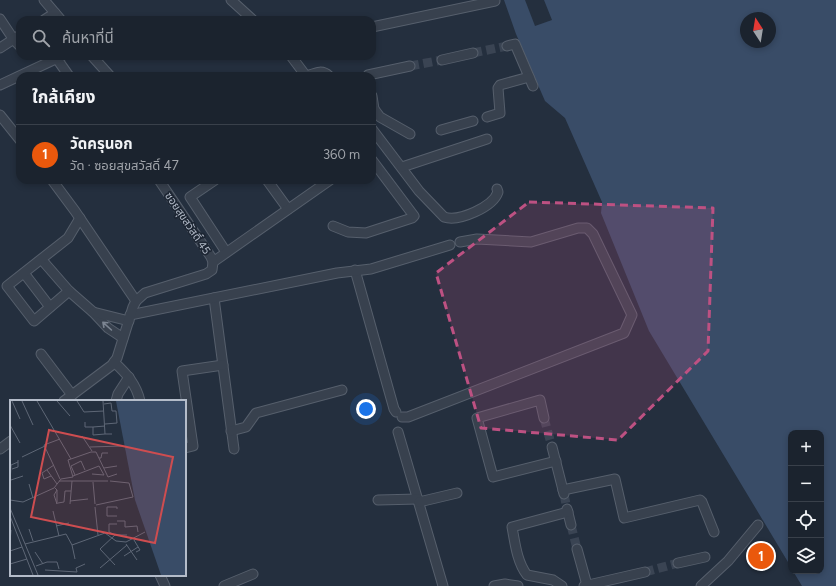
<!DOCTYPE html>
<html lang="th">
<head>
<meta charset="utf-8">
<style>
  :root { --surface:#1b232e; --page:#282f3a; --text:#f1f3f6; --muted:#a0a4aa; --line:#39404a; --accent:#ea580c }
  body { margin:0; font-family:Figtree,"Noto Sans Thai",sans-serif; background:var(--page); color:var(--text) }
  .controls { position:absolute; right:12px; bottom:12px; display:grid; overflow:hidden; border-radius:8px; box-shadow:0 2px 6px #0003 }
  .controls button { width:36px; height:36px; display:grid; place-items:center; padding:0; border:0; border-bottom:1px solid var(--line); background:var(--surface); color:var(--text); font:20px sans-serif }
  .compass { position:absolute; left:740px; top:12px; width:36px; height:36px; border-radius:50%; background:var(--surface); box-shadow:0 2px 6px #0003; rotate:348deg }
  .you { position:absolute; left:366px; top:409px; width:14px; height:14px; margin:-10px; border:3px solid #fff; border-radius:50%; background:#1a73e8; box-shadow:0 0 0 6px #1a73e833 }
  .badge { display:grid; place-items:center; width:26px; height:26px; border-radius:50%; background:var(--accent); color:#fff; font-size:13px; font-weight:700 }
  .pin { position:absolute; translate:-50% -50%; border:2px solid #fff; box-shadow:0 1px 4px #0006 }
  .list { margin:0; padding:0; list-style:none }
  h2 { display:flex; justify-content:space-between; align-items:center; height:52px; margin:0; padding:0 16px; font-size:17px }
  h2 small { font-size:13px; font-weight:400; color:var(--muted) }
  .list li { display:grid; grid-template-columns:26px 1fr auto; gap:12px; align-items:center; box-sizing:border-box; height:60px; padding:0 16px; border-top:1px solid var(--line) }
  .list b { display:block; font-size:15px; white-space:nowrap }
  .list p { margin:0; font-size:13px; white-space:nowrap; color:var(--muted) }
  .list em { font-size:13px; font-style:normal; color:var(--muted) }
  .icon { flex:none; width:22px; height:22px; fill:none; stroke:currentColor; stroke-width:2; stroke-linecap:round; stroke-linejoin:round }
  .map { position:relative; flex:none; width:836px; height:586px; overflow:hidden }
  .search { position:absolute; background:var(--surface); box-shadow:0 2px 6px #0003; left:16px; top:16px; width:360px; height:44px; display:flex; align-items:center; gap:10px; box-sizing:border-box; padding:0 14px; border-radius:12px; color:var(--muted); font-size:15px }
  .panel { position:absolute; background:var(--surface); box-shadow:0 2px 6px #0003; left:16px; top:72px; width:360px; height:112px; border-radius:12px }
  .map>svg:first-child { display:block }
  .water { fill:#394c67; fill-rule:evenodd }
  .pier { fill:#242f3e }
  .lines { fill:none; stroke-linecap:round; stroke-linejoin:round }
  .minor-tunnel { stroke:#3a4453; stroke-width:9; stroke-dasharray:9 4.5; stroke-linecap:butt }
  .minor-casing { stroke:#565f6c; stroke-width:11 }
  .minor { stroke:#38414e; stroke-width:9 }
  .oneway { stroke:#7c8592 }
  .marked { fill:#bd5182; fill-opacity:0.2; stroke:#bd5182; stroke-width:3; stroke-dasharray:8 5; stroke-linejoin:round }
  .labels { text-anchor:middle; stroke-width:3.5; stroke-linejoin:round; paint-order:stroke }
  .street-label { font-size:11px; fill:#b4bcc9; stroke:#1d2633 }
  .inset-road { fill:none; stroke:#5e6776; stroke-width:1 }
  .view { fill:#ce4d50; fill-opacity:0.15; stroke:#ce4d50; stroke-width:2 }
  .inset-edge { fill:none; stroke:#b4bcc9; stroke-width:2 }
</style>
</head>
<body>
<div class="map">
<svg width="836" height="586" viewBox="0 0 836 586">
  <rect width="100%" height="100%" fill="#242f3e"/>
  <path class="water" d="M504 0H836V586H802L793 571H821V433H791V567L649 331 601 213 602 202 565 118 545 101 516 34ZM746 18H770V42H746Z"/>
  <path class="pier" d="M525 0H544L552 20 535 26Z"/>
  <g class="lines">
    <g class="minor-tunnel">
      <path d="M473 53 507 46"/>
      <path d="M410 66 442 60"/>
      <path d="M544 418 552 447"/>
      <path d="M564 494 567 509"/>
      <path d="M571 525 577 549"/>
      <path d="M645 572 678 563"/>
    </g>
    <defs>
      <g id="minor">
        <path d="M44 0 61 20"/>
        <path d="M231 0 253 20"/>
        <path d="M0 19 14 40 20 46"/>
        <path d="M44 20 55 13"/>
        <path d="M372 27 495 1"/>
        <path d="M507 46 515 44 533 86"/>
        <path d="M0 48 20 35"/>
        <path d="M92 56 110 76"/>
        <path d="M291 56 306 76"/>
        <path d="M57 59 69 76"/>
        <path d="M442 60 473 53"/>
        <path d="M307 76C315 73 322 69 329 76"/>
        <path d="M369 76 368 75 410 66"/>
        <path d="M0 85 62 56"/>
        <path d="M372 96 374 109H372"/>
        <path d="M374 109 380 117 410 134"/>
        <path d="M0 115 20 140"/>
        <path d="M487 117 500 113 498 88 500 85 529 77"/>
        <path d="M372 129 419 191 444 217C459 222 493 207 498 192L497 189"/>
        <path d="M441 130 473 121"/>
        <path d="M402 167 487 139"/>
        <path d="M52 180 75 211 136 301"/>
        <path d="M215 180 190 197 226 252"/>
        <path d="M267 180 288 209"/>
        <path d="M333 226 348 232 366 233 412 218 414 216 372 160"/>
        <path d="M42 260 69 291 93 312 108 328 123 338"/>
        <path d="M213 262 330 180"/>
        <path d="M355 270 394 409 396 412"/>
        <path d="M24 273 50 307"/>
        <path d="M69 291 34 321 7 286 68 238 80 218"/>
        <path d="M214 298 234 449"/>
        <path d="M93 312 129 321"/>
        <path d="M130 315 337 273 371 269 450 245"/>
        <path d="M41 354 72 395"/>
        <path d="M114 362C127 374 136 384 140 401"/>
        <path d="M64 401 112 365 117 358 133 307 136 301 145 293 206 274 212 270 213 262 211 257 159 180"/>
        <path d="M116 401 118 394 129 377"/>
        <path d="M402 417H408L624 333 632 315 593 234 587 228H578L531 242 477 239 460 242"/>
        <path d="M544 418 540 400 477 418 493 477 556 461"/>
        <path d="M231 431 246 427 256 413 260 412 342 390"/>
        <path d="M398 432 443 586"/>
        <path d="M552 447 564 494"/>
        <path d="M185 448 193 446 182 371 223 365"/>
        <path d="M0 449 11 441"/>
        <path d="M563 490 615 479 624 518 700 500 702 502 714 532"/>
        <path d="M378 500 418 499"/>
        <path d="M419 502 457 493"/>
        <path d="M567 509 571 525"/>
        <path d="M577 549 587 585"/>
        <path d="M678 563 705 557"/>
        <path d="M160 575 165 586"/>
        <path d="M224 586 253 574"/>
        <path d="M494 586 505 584 518 586"/>
        <path d="M562 586 553 580 527 575C517 562 515 543 512 527L568 512"/>
        <path d="M584 586 645 572"/>
        <path d="M701 586 728 561 758 525"/>
      </g>
    </defs>
    <use href="#minor" class="minor-casing"/>
    <use href="#minor" class="minor"/>
  </g>
  <defs><path id="oneway-shaft" d="M-6 0H5M1.5-3L5.5 0L1.5 3" fill="none" stroke-width="1.6" stroke-linecap="round" stroke-linejoin="round"/></defs>
  <use class="oneway" href="#oneway-shaft" transform="translate(107 326) rotate(-138)"/>
  <path class="marked" d="M529 202 713 208 708 351 618 440 481 428 436 273Z"/>
  <g class="labels">
    <g class="street-label">
      <text transform="translate(188 223) rotate(56)" y="4">ซอยสุขสวัสดิ์ 45</text>
    </g>
  </g>
  <g transform="translate(10 400)">
    <rect width="176" height="176" fill="#242f3e"/>
    <path d="M106 1H176V175H151L125 100Z" fill="#394c67"/>
    <path class="inset-road" d="M2 1 10 19M12 1 23 25M27 1 61 59M47 1 60 16M67 1 74 12 94 11M93 1 95 34H102M94 4 101 3 102 11H106L107 23 95 24M75 22V27H83M0 25 10 43M95 26 83 27V35L95 34M72 36 82 51M80 47 112 46M12 57 35 46M89 58H91L92 53H98M94 68 107 66M2 69 8 67V60M37 70 47 84M65 75 61 66 71 61 75 70M41 76 34 79 32 73 44 65M63 76 89 66 94 75 82 74M50 79 34 45 50 39M1 80 13 76M49 81H98M83 82 85 104M0 84 1 65 8 62M19 84 23 98M45 88 47 90V104L44 95 47 90M0 100 13 102 44 88 51 79 63 77 58 60 81 52H86L98 77 107 74M60 101 78 99M48 103 54 102 55 91H61M60 104 62 81M86 105 123 97 119 83 100 81M85 107 88 135M0 108 28 175M107 109V107H97V116H107M43 111 49 136M0 116 23 175M107 121H115V127L127 126 128 132M46 126 59 123M19 129 23 141M105 135 99 132V124H107M124 140 130 150 126 152M0 142 1 130M15 144 56 134 62 145 95 133 106 141 116 142 135 132M116 144 127 160M62 145 65 159M0 151 12 147M25 152 33 164M114 156 128 147M0 164 17 159M105 165 90 149 105 135H117M26 166 37 162H47L49 169M90 168 117 145M35 170 67 172 66 168 75 164"/>
    <path class="view" d="M39 30 163 57 145 143 21 117Z"/>
    <rect width="176" height="176" class="inset-edge"/>
  </g>
</svg>
<div class="controls">
<button>+</button>
<button>−</button>
<button><svg class="icon" aria-label="locate" viewBox="0 0 24 24"><circle cx="12" cy="12" r="6"/><path d="M12 2v4M12 18v4M2 12h4M18 12h4"/></svg></button>
<button><svg class="icon" aria-label="layers" viewBox="0 0 24 24"><path d="M12 4l9 5-9 5-9-5zM3 14l9 5 9-5"/></svg></button>
</div>
<svg class="compass" viewBox="-18 -18 36 36"><path d="M0-13l5 13h-10z" fill="#e53935"/><path d="M0 13l5-13h-10z" fill="#a0a4aa"/></svg>
<div class="you"></div>
<div class="pin badge" style="left:761px;top:556px">1</div>
<div class="search"><svg class="icon" aria-label="search" viewBox="0 0 24 24"><circle cx="10" cy="10" r="6"/><path d="M15 15l6 6"/></svg>ค้นหาที่นี่</div>
<section class="panel">
<h2>ใกล้เคียง<small></small></h2>
<ul class="list">
<li><span class="badge">1</span><div><b>วัดครุนอก</b><p>วัด · ซอยสุขสวัสดิ์ 47</p></div><em>360 m</em></li>
</ul>
</section>
</div>
</body>
</html>
